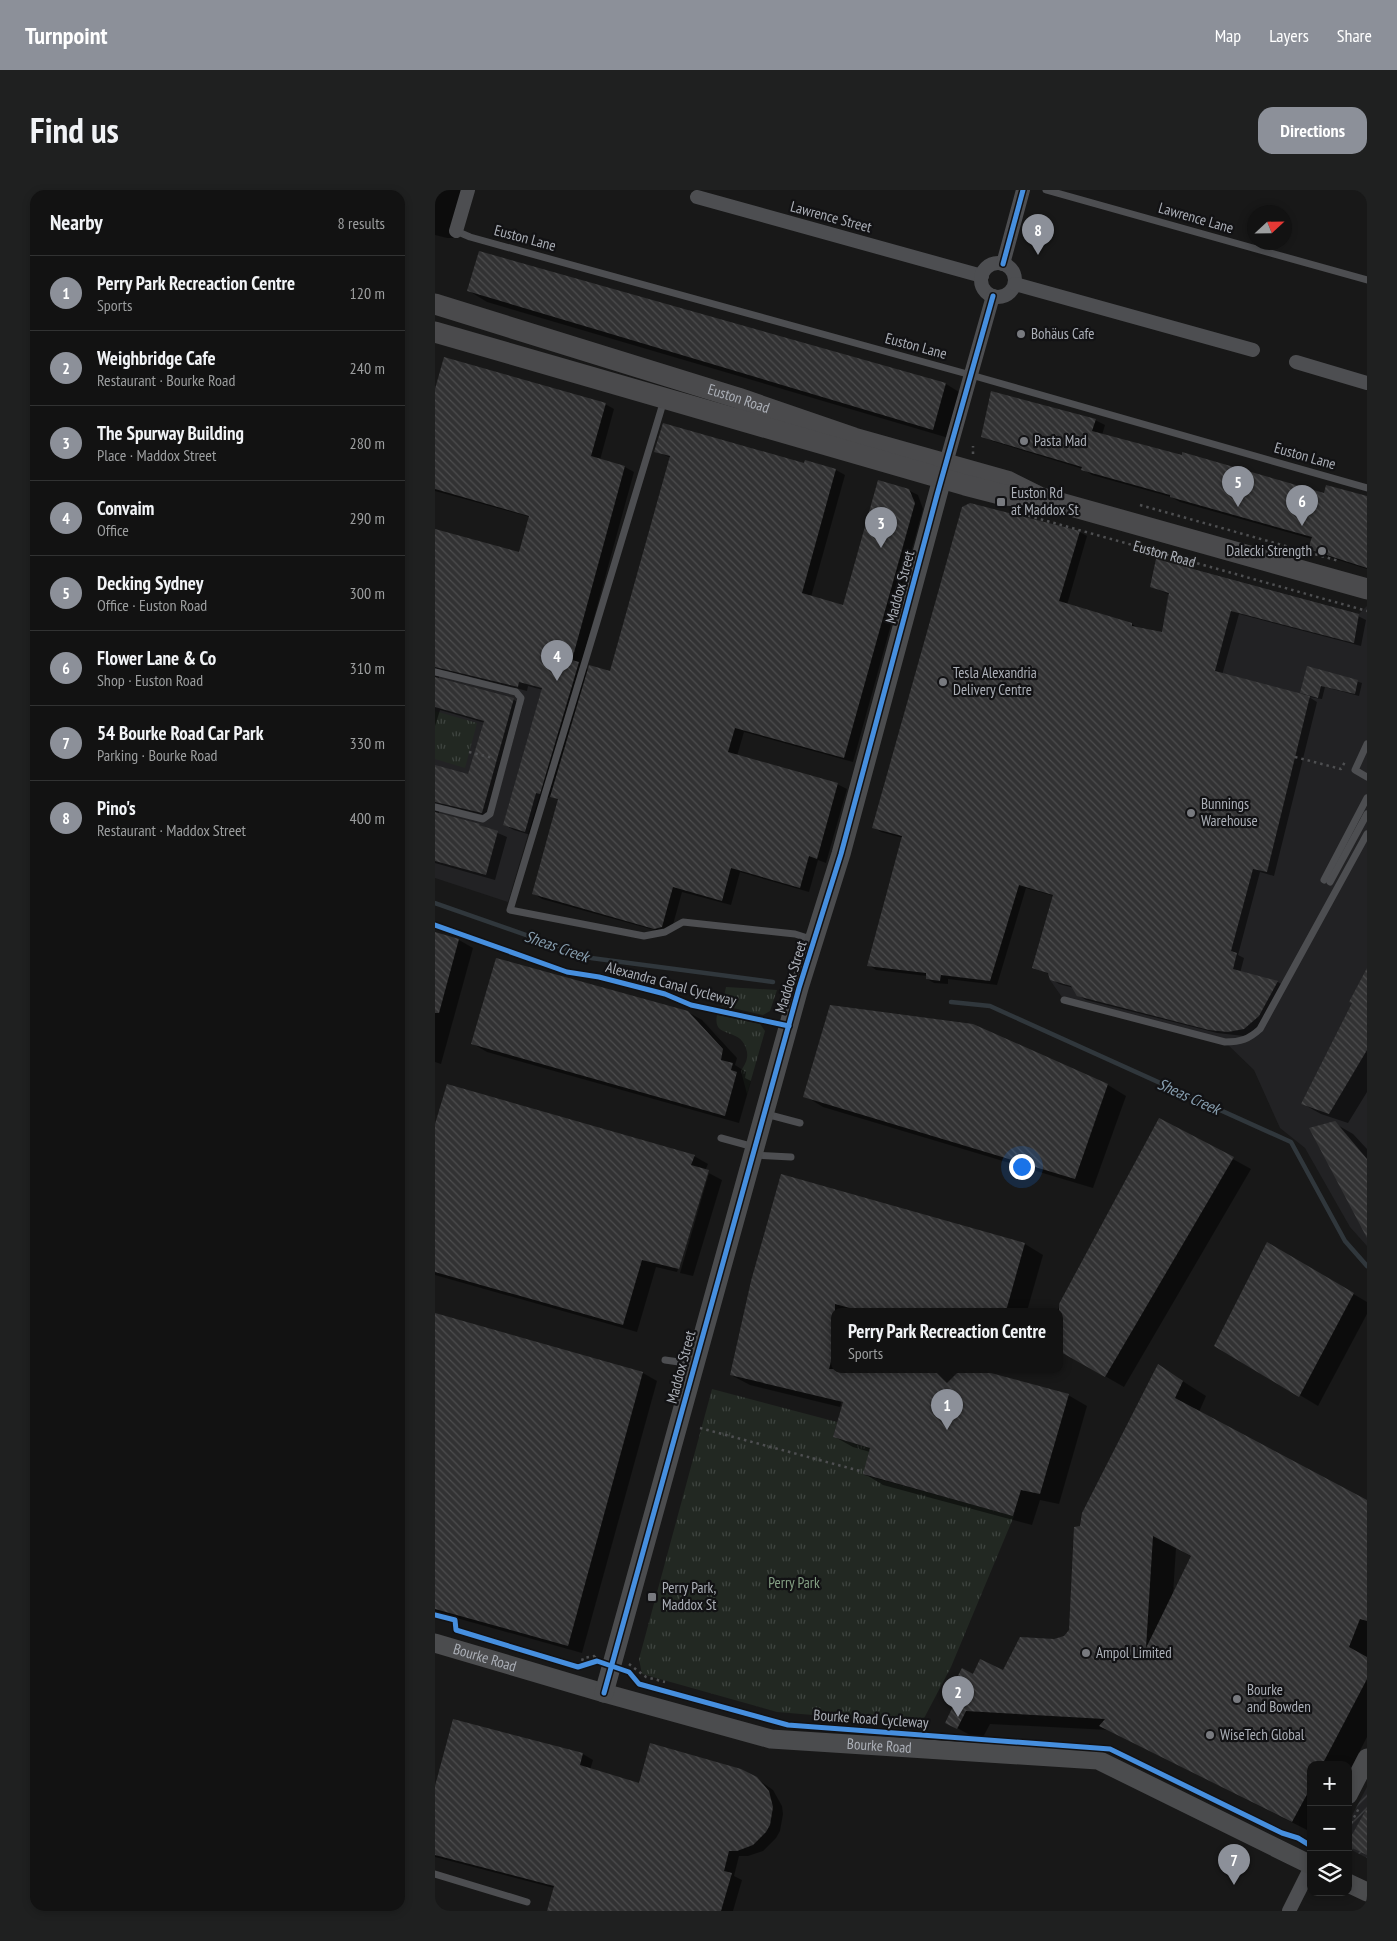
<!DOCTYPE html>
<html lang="en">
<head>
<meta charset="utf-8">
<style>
  :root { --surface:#121212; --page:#1f2020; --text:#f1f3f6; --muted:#9c9e9f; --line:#313232; --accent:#8c9099 }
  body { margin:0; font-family:"PT Sans Narrow",sans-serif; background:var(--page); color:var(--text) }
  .controls { position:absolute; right:15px; bottom:15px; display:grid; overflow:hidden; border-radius:10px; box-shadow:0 2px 8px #0003 }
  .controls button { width:45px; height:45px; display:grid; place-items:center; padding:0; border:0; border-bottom:1px solid var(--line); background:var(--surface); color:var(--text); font:25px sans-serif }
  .compass { position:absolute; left:812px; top:15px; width:45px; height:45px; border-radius:50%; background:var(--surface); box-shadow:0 2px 8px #0003; rotate:68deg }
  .you { position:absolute; left:586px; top:976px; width:18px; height:18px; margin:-12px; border:4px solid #fff; border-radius:50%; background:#1a73e8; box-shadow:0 0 0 8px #1a73e833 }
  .badge { display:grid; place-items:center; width:32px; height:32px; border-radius:50%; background:var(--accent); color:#fff; font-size:16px; font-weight:700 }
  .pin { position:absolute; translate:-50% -41px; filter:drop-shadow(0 1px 2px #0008) }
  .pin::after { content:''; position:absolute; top:26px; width:18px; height:15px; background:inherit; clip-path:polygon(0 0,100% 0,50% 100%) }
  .popup { position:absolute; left:396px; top:1118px; width:232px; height:65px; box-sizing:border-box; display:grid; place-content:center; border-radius:10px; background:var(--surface); filter:drop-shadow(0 1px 4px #0005); font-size:16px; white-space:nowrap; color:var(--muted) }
  .popup b { font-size:19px; color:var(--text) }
  .popup::after { content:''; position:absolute; left:50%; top:100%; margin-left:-10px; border:10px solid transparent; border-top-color:var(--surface) }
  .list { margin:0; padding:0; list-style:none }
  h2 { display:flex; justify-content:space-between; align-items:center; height:65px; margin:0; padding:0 20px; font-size:21px }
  h2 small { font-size:16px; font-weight:400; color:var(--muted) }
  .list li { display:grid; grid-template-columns:32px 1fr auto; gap:15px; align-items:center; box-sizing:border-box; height:75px; padding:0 20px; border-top:1px solid var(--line) }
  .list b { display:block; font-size:19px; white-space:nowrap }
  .list p { margin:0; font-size:16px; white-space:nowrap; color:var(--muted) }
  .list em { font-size:16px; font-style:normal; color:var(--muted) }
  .icon { flex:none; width:28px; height:28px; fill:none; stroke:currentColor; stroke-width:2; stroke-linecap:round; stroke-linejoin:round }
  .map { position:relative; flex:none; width:932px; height:1721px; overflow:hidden; border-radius:15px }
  header { display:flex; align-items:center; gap:30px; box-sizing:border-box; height:70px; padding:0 25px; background:var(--accent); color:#fff }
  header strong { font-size:24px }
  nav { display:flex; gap:28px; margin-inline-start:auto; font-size:18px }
  .intro { display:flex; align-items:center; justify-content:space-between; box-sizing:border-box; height:120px; padding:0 30px }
  h1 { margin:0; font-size:35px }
  .button { padding:12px 22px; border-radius:15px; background:var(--accent); color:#fff; font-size:18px; font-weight:700 }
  main { display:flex; gap:30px; padding:0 30px }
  aside { flex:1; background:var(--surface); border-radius:15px; box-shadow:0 2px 8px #0003 }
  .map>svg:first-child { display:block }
  .built { fill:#222224 }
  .industrial { fill:url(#industrial-furrows) }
  .grass { fill:url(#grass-tufts) }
  .shadow { fill:#0007; fill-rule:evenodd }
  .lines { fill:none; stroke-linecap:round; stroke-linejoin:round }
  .stream { stroke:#30373c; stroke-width:4.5 }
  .building { fill:url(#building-back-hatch); fill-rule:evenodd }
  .path { stroke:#4e4f51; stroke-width:2.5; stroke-dasharray:2.5 4; stroke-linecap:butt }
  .lane { stroke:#4d4e51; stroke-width:7 }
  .street { stroke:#4d4e51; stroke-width:14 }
  .secondary { stroke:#4b4c4e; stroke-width:19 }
  .primary { stroke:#4a4a4c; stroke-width:21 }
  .cycleway-casing { stroke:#121214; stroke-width:8 }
  .cycleway { stroke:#468fdf; stroke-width:5 }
  .poi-dot { fill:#787a7f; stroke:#121214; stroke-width:2 }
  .labels { text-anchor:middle; stroke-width:4.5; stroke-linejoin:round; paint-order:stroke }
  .street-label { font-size:15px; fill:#abafb7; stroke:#121214 }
  .poi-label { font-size:15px; fill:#abafb7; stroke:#121214; text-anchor:start }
  .park-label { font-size:15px; fill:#84a084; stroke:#121214 }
  .water-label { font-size:16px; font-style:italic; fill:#869dae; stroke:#121214 }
</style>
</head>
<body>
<header>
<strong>Turnpoint</strong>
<nav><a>Map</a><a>Layers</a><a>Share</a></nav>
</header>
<div class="intro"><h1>Find us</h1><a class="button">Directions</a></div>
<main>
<aside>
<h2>Nearby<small>8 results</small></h2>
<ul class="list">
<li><span class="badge">1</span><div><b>Perry Park Recreaction Centre</b><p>Sports</p></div><em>120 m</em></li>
<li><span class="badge">2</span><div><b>Weighbridge Cafe</b><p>Restaurant · Bourke Road</p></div><em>240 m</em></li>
<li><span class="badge">3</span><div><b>The Spurway Building</b><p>Place · Maddox Street</p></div><em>280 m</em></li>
<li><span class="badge">4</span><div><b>Convaim</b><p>Office</p></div><em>290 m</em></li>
<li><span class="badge">5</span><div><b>Decking Sydney</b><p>Office · Euston Road</p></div><em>300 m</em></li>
<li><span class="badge">6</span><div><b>Flower Lane &amp; Co</b><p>Shop · Euston Road</p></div><em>310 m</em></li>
<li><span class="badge">7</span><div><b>54 Bourke Road Car Park</b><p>Parking · Bourke Road</p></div><em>330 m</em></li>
<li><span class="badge">8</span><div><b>Pino's</b><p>Restaurant · Maddox Street</p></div><em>400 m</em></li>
</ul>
</aside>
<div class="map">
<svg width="932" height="1721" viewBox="0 0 932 1721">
  <defs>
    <pattern id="industrial-furrows" width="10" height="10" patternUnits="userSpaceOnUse" patternTransform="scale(1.25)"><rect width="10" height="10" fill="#222224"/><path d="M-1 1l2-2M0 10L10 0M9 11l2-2" fill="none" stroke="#3f4042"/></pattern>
    <pattern id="grass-tufts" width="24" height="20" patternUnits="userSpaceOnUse" patternTransform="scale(1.25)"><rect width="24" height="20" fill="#222822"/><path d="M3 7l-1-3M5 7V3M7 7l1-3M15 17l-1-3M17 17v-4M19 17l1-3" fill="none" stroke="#3f4540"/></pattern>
    <pattern id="building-back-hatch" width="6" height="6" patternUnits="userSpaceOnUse" patternTransform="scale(1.25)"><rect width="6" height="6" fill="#323233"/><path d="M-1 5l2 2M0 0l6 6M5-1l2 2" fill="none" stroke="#4d4d4e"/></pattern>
  </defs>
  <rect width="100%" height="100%" fill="#181818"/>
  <g class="built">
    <path d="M721 369 924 424 932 416V1056L915 1037 870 958 845 938 819 880 790 852 629 810 615 790 613 783 597 778 613 723 636 729 717 440 727 442 733 404 715 397Z"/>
    <path d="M0 443 141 483 73 712 0 688Z"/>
  </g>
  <path class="industrial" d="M932 1597V1668L913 1658V1633Z"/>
  <g class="grass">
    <path d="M0 521 42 533 30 578 0 569Z"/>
    <path d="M291 797 342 800 335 821 328 825 285 815 288 811Z"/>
    <path d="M282 825 325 834 330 841 312 904 306 881C310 874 313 870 312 862 307 835 277 851 282 825Z"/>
    <path d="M277 1199 402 1232 398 1247 435 1258 429 1285 579 1326 516 1477 486 1534 342 1522 207 1484 204 1469Z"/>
  </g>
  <g class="shadow">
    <path d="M0 0H38L19 48H12L0 45Z"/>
    <path d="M45 63 511 194 529 205 517 249 52 112 34 101Z"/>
    <path d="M0 204 170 214 179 219 165 270 190 277 199 282 146 475 154 480 176 483 236 268 220 261 370 274 371 271 401 280 410 285 376 407 409 416 473 300 483 305 488 319 418 572 309 542 302 566 402 594 412 599 391 673 383 670 374 702 305 682 296 715 247 702 236 742 230 743 107 709 98 703 124 610 115 605 114 608 110 607 99 646 79 640 70 635 108 500 93 496 92 501 11 481 4 485V490L79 510 88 515 57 627 11 616 4 620V625L44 635 72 647 60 690 0 673V576L34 586 50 533 5 520 0 536V340L85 364 95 327 0 301Z"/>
    <path d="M660 230 670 235 667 245 890 305 932 307V379L884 364 875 359 877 349 745 312 736 307 657 285 648 279 557 251 548 246Z"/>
    <path d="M555 318 645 342 652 346 632 415 697 434 704 439 728 443 735 405 716 397 923 426 931 430 926 456 804 424 787 485 871 506 866 503 873 477 927 493 924 506 890 497 887 509 874 507 882 512 839 686 825 682 803 765 809 768 805 783 843 792 850 797 831 830 817 843 809 846 782 843 651 810 643 805 639 798 624 794 616 789 614 784 598 777 619 706 591 698 562 795 513 789V794L499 793 492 789V786L441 780 434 775 468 648 446 642 439 637Z"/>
    <path d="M0 743 24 750 38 758 6 874 0 872Z"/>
    <path d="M932 781V902L913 933 886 924 868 914 919 813Z"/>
    <path d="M253 822 267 830 302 868 300 875 311 882 310 888 316 891 304 933 52 862 38 854Z"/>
    <path d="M538 835 673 895 691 906 658 998 388 917 370 906Z"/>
    <path d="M725 929 816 979 689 1197 624 1160V1121H622Z"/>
    <path d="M899 933 918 944 932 959V1039Z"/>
    <path d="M0 939 259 966 273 974 270 981 287 990 258 1086 245 1083 274 983H272L242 1082 221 1077 202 1142 0 1085Z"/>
    <path d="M347 986 590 1054 608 1065 592 1121H400V1179H415L405 1217 315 1195 296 1185Z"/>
    <path d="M832 1053 932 1112V1124L883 1216 781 1155Z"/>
    <path d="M0 1125 208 1183 222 1191 147 1463 0 1422Z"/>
    <path d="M724 1176 771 1206 764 1222 932 1311V1547L913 1584V1575H876V1642L674 1540 555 1534 546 1551 511 1532 538 1485 568 1482 619 1451 629 1447 635 1440 646 1337ZM741 1358 757 1367 738 1405Z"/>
    <path d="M418 1179H537L633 1205 652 1216 624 1314 605 1310 597 1335 448 1295 430 1284 435 1262 418 1257 400 1247Z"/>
    <path d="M148 1564 158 1570 155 1580 204 1594 321 1588 338 1600 347 1616 348 1624 345 1641 341 1648 328 1661 313 1666H304L299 1686 307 1690 298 1721H113L119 1698 0 1667V1601Z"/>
    <path d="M0 1718 12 1721H0Z"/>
  </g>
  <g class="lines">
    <g class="stream">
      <path d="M0 713 156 768 338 792"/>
      <path d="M516 812 555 816 856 952 910 1051 932 1076"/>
    </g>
  </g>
  <g class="building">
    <path d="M44 61 511 193 498 240 32 101Z"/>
    <path d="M9 167 171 213 156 266 190 276 137 470 144 472 105 604 101 603 90 642 68 635 107 498 84 492 83 497 0 477V339L84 362 94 326 0 299V199Z"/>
    <path d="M556 201 661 229 657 241 747 265V262L889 303 891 295 932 306V378L873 359 877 347 735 307V305L646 280 647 277 546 247Z"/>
    <path d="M228 233 369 273 370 270 401 279 367 403 408 415 443 290 474 299 480 313 409 568 300 538 293 562 403 593 382 669 374 666 365 698 296 678 287 711 238 697 227 737 219 739 97 704 123 609 115 607 154 475 175 481 235 266 219 262Z"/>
    <path d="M535 313 645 341 624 411 697 433V436L727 442 734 403 715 397 721 369 924 424 919 453 796 421 780 481 875 506 832 682 818 679 796 761 802 763 798 779 843 791 824 826 809 839 793 842 774 840 642 806 636 796 615 790 613 783 597 778 618 705 584 695 555 791 506 785 505 791 491 789V783L432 776 467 646 437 638 527 317Z"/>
    <path d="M872 476 923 490 920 504 886 496 883 508 865 503Z"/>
    <path d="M0 487 79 508 47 623 0 612V575L33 584 49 531 0 517Z"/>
    <path d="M0 622 45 634 44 635 63 641 51 685 0 671Z"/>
    <path d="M0 742 24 749 4 823H0Z"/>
    <path d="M61 768 253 821 288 859 286 870 298 873 296 880 302 882 290 926 36 854Z"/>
    <path d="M932 778V860L894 924 866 914 917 813 914 812Z"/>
    <path d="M395 815 538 834 673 894 640 989 368 907Z"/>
    <path d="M12 894 260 965 256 975 274 980 244 1079 207 1070 188 1135 0 1082V934Z"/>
    <path d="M724 928 799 967 670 1187 624 1161V1114Z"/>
    <path d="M900 931 932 969V1048L874 938Z"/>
    <path d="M346 984 590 1053 571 1121H426L400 1114V1156L394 1179H541L634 1204 605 1304 586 1300 578 1326 428 1284 435 1258 398 1247 408 1212 295 1185 316 1091Z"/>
    <path d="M832 1052 919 1103 864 1207 779 1156Z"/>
    <path d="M0 1123 208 1182 133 1456 0 1419Z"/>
    <path d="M723 1174 748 1191 740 1208 932 1310V1431L925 1429 914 1457 932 1467V1489L887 1575H876V1597L857 1632 664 1536 670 1529 531 1521 522 1539 510 1533 521 1510 512 1506 527 1478 538 1484 545 1469 568 1480 585 1447 619 1449 629 1446 634 1440 639 1337 645 1336 647 1323ZM718 1346 756 1366 711 1458Z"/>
    <path d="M18 1529 148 1563 145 1575 204 1593 215 1553 306 1579 322 1587 334 1601 338 1617 335 1635 331 1642 318 1655 302 1661H294L289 1681 297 1683 286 1721H112L119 1696 0 1665V1596Z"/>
    <path d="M932 1618V1665L913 1656V1652Z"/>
  </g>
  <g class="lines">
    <g class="path">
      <path d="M538 264V256"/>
      <path d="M705 315 904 371"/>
      <path id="s1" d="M587 324 932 421"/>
      <path d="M34 562 58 568"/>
      <path d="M860 567 906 579 911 570"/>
      <path d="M265 1238 429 1282"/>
      <path d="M194 1474 211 1487 230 1492"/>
      <path d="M145 1477 148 1468 160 1466 161 1463"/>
      <path d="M913 1639 924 1618"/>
    </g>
    <g class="lane">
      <path d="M611 0 932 90"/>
      <path d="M21 41 35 47 536 185 932 298"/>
      <path d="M229 210 75 720 209 746 230 742 248 732 360 744 379 750"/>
      <path d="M0 482 81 502 86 508 55 624 48 629 0 617"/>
      <path d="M932 554 920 580 932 587"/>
      <path d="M889 690 932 608"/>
      <path d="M895 692 932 624"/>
      <path d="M629 810 790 852C806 852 814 849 825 839L932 644"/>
      <path d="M331 924 365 933"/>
      <path d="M286 948 319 957"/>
      <path d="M319 965 356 967"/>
      <path d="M230 1170 258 1174"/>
      <path d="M0 1684 92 1712"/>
    </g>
    <g class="street">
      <path d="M262 7 547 86"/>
      <path d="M21 41 33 0"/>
      <circle cx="563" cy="90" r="17"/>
      <path d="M568 74 588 0"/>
      <path d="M580 94 818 160"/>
      <path d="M861 172 932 193"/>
      <path d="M511 273 558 106"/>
      <path d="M854 1721 876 1677"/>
    </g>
    <g class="secondary">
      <path id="s2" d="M0 1453 169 1503 336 1549 663 1570 876 1675"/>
      <path d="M169 1503 364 798 406 664 511 274"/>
      <path d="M913 1605 932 1568"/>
      <path d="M913 1693 932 1702"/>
    </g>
    <g class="primary">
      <path id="s3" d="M0 114 303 208 419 248 572 291 604 307 932 399"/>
      <path d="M0 142 530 295 569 305 583 306"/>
    </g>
    <defs>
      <g id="cycleway">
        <path d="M568 74 588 0"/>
        <path d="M0 735 132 782 164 787 230 804 256 815 354 836"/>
        <path d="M0 1425 20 1430 21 1440 143 1477 162 1471 194 1482 204 1494 353 1535 675 1559 847 1643 863 1648 876 1656"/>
        <path d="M169 1503 364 798 406 664 502 305 558 106"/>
      </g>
    </defs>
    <use href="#cycleway" class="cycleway-casing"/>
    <use href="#cycleway" class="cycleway"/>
  </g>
  <g class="poi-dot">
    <circle cx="586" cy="144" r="5"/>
    <circle cx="589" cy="251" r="5"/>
    <rect x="561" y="307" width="10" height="10" rx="2.5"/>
    <circle cx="887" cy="361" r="5"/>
    <circle cx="508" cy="492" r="5"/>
    <circle cx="756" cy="623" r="5"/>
    <rect x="212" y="1402" width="10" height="10" rx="2.5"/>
    <circle cx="651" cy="1463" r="5"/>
    <circle cx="802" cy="1509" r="5"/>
    <circle cx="775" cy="1545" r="5"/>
  </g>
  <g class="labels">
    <g class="street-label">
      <text transform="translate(396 27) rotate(15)" y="5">Lawrence Street</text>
      <text transform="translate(761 28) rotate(16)" y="5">Lawrence Lane</text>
      <text transform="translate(90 48) rotate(15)" y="5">Euston Lane</text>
      <text transform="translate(481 156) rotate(15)" y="5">Euston Lane</text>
      <text dy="5" stroke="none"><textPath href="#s3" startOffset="318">Euston Road</textPath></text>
      <text transform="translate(870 266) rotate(16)" y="5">Euston Lane</text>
      <text dy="5" stroke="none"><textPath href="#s1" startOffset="148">Euston Road</textPath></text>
      <text transform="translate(465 397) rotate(-75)" y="5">Maddox Street</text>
      <text transform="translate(356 787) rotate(-73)" y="5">Maddox Street</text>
      <text transform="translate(236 794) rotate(15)" y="5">Alexandra Canal Cycleway</text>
      <text transform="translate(246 1177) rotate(-75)" y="5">Maddox Street</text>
      <text dy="5" stroke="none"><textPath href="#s2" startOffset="52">Bourke Road</textPath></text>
      <text transform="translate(436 1529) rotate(4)" y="5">Bourke Road Cycleway</text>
      <text dy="5" stroke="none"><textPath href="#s2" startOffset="458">Bourke Road</textPath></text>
    </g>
    <g class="poi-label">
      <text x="596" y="149">Bohäus Cafe</text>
      <text x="599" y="256">Pasta Mad</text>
      <text x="576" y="308">Euston Rd<tspan x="576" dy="17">at Maddox St</tspan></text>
      <text x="877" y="366" text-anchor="end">Dalecki Strength</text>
      <text x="518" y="488">Tesla Alexandria<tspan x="518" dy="17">Delivery Centre</tspan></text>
      <text x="766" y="619">Bunnings<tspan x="766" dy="17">Warehouse</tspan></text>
      <text x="227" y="1403">Perry Park,<tspan x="227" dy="17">Maddox St</tspan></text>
      <text x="661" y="1468">Ampol Limited</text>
      <text x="812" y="1505">Bourke<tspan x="812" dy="17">and Bowden</tspan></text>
      <text x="785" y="1550">WiseTech Global</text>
    </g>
    <g class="park-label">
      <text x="359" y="1398">Perry Park</text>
    </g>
    <g class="water-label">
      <text transform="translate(122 756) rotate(19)" y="6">Sheas Creek</text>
      <text transform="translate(754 906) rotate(24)" y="6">Sheas Creek</text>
    </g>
  </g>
</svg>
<div class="controls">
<button>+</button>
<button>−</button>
<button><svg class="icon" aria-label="layers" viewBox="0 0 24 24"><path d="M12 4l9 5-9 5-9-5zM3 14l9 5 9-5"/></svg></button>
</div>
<svg class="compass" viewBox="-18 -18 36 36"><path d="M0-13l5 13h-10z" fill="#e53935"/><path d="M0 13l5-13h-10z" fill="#9c9e9f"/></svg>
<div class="you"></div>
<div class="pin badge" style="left:512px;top:1240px">1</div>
<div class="popup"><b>Perry Park Recreaction Centre</b>Sports</div>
<div class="pin badge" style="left:523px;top:1527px">2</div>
<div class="pin badge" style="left:446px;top:358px">3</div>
<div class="pin badge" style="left:122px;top:491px">4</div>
<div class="pin badge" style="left:803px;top:317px">5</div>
<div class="pin badge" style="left:867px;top:336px">6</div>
<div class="pin badge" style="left:799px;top:1695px">7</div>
<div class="pin badge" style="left:603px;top:65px">8</div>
</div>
</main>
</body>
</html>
